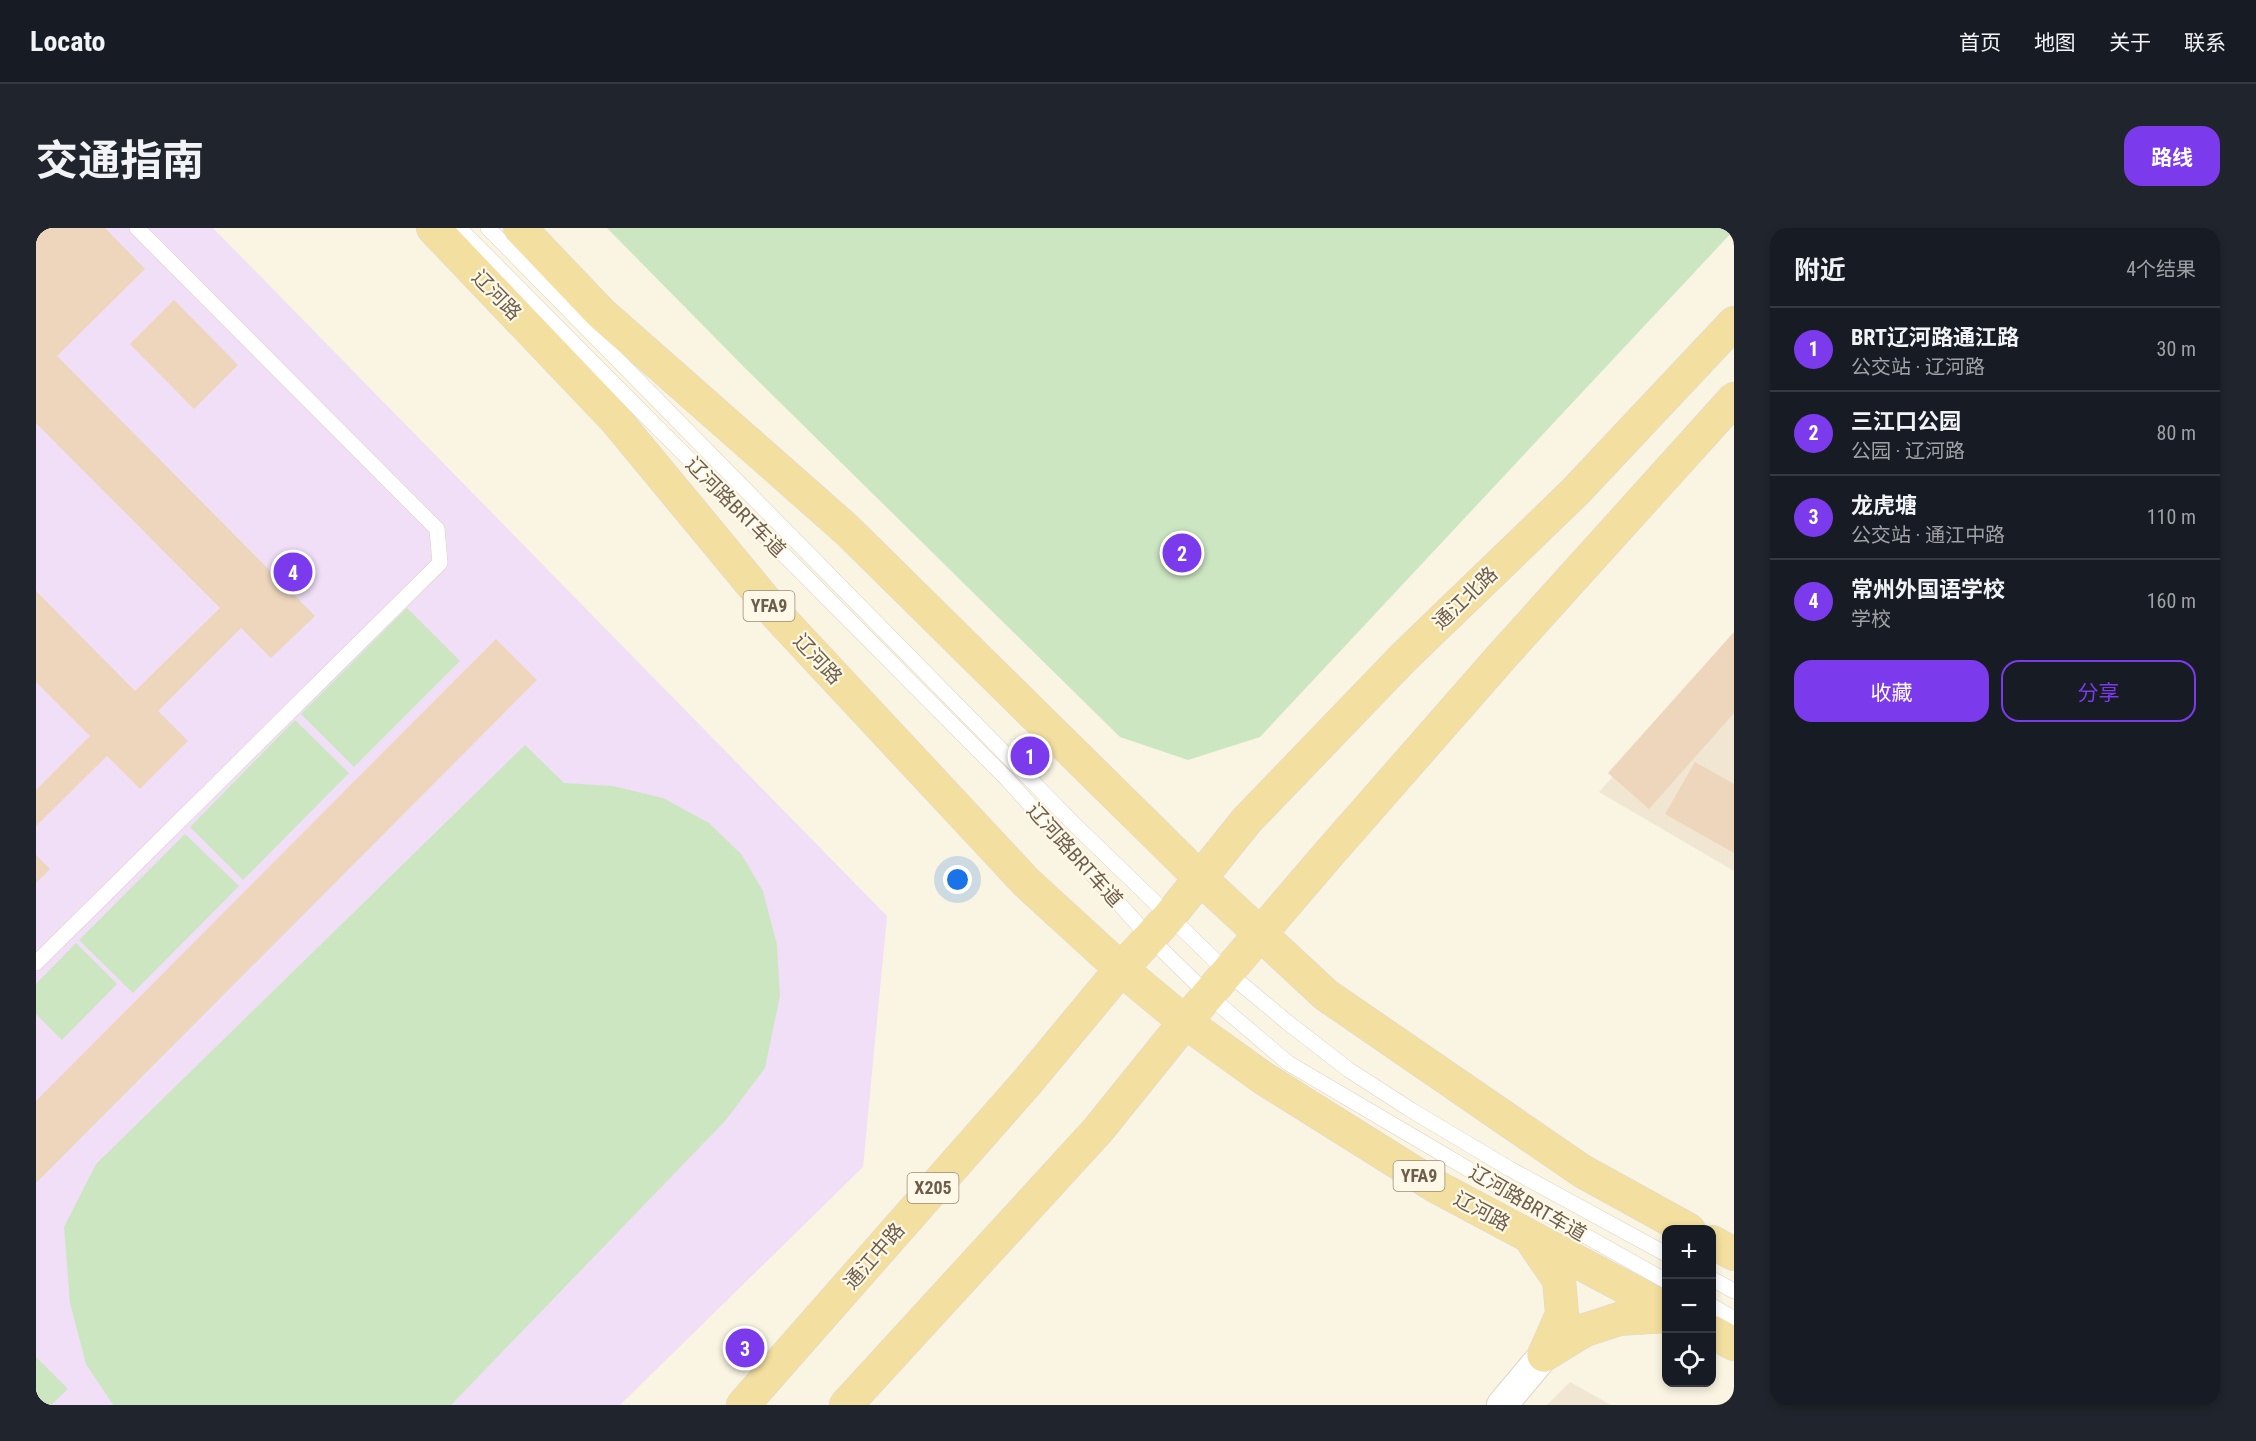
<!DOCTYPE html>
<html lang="zh">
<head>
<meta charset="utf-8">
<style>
  :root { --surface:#171b24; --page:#20242c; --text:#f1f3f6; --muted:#9ea1a6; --line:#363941; --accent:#7c3aed }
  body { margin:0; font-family:"Roboto Condensed","Noto Sans SC",sans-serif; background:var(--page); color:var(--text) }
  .controls { position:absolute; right:18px; bottom:18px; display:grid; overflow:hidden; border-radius:12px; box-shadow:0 3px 9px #0003 }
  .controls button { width:54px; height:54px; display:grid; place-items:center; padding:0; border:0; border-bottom:2px solid var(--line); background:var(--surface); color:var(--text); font:30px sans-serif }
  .you { position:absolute; left:922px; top:652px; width:21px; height:21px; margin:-15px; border:4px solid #fff; border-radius:50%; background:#1a73e8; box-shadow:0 0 0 9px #1a73e833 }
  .badge { display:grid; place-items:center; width:39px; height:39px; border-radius:50%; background:var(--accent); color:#fff; font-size:20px; font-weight:700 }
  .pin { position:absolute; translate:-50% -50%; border:3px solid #fff; box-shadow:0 2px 6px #0006 }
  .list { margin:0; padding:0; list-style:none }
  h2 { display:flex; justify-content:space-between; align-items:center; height:78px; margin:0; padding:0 24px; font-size:26px }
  h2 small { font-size:20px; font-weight:400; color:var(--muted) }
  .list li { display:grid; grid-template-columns:39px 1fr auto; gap:18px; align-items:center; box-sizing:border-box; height:84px; padding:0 24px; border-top:2px solid var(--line) }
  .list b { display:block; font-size:22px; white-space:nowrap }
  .list p { margin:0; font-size:20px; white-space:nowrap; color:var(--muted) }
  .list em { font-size:20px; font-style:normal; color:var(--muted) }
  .actions { display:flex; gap:12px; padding:18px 24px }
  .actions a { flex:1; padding:14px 0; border:2px solid var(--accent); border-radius:18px; text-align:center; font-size:21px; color:var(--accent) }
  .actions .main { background:var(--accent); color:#fff }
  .icon { flex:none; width:33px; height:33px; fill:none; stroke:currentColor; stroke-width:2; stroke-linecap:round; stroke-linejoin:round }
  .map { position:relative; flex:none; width:1698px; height:1177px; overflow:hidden; border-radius:18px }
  header { display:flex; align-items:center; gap:36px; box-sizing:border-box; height:84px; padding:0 30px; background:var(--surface); border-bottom:2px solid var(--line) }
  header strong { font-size:28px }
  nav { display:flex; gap:33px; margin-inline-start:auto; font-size:21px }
  .intro { display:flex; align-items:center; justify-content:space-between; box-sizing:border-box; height:144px; padding:0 36px }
  h1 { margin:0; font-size:42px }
  .button { padding:15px 27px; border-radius:18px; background:var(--accent); color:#fff; font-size:21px; font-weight:700 }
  main { display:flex; gap:36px; padding:0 36px }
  aside { flex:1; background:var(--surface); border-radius:18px; box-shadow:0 3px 9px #0003 }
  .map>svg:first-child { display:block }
  .residential { fill:#f1e6d1 }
  .education { fill:#f0dff6 }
  .green { fill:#cce6c2 }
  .building { fill:#edd6bc }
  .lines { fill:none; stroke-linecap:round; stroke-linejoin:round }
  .lane-casing { stroke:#ddd1bf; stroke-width:16 }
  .street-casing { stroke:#ddd1bf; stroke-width:32 }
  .primary-casing { stroke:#dcd8d4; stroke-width:34 }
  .lane { stroke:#fff; stroke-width:15 }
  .street { stroke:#fff; stroke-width:30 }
  .primary { stroke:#f3df9f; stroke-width:33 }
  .labels { text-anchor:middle; stroke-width:4.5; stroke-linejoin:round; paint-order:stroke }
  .shield { fill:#fdf8e7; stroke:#9a8c7a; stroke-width:1.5 }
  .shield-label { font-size:18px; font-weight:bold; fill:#6f5d4b }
  .street-label { font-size:20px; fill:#6f5d4b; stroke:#fdf8e7 }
</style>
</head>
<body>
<header>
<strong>Locato</strong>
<nav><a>首页</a><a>地图</a><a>关于</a><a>联系</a></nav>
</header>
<div class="intro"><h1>交通指南</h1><a class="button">路线</a></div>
<main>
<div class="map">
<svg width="1698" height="1177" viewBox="0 0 1698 1177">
  <rect width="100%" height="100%" fill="#faf4e2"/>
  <g class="residential">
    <path d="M1698 414V643L1563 564Z"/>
    <path d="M1534 1154 1575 1177H1511Z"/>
  </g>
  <path class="education" d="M0 0H177L851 688 827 939 584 1177H0Z"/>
  <g class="green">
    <path d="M571 0H1698V2L1224 509 1152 532 1084 509 709 140Z"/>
    <path d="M371 380 424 433 318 539 265 486Z"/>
    <path d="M259 492 313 545 207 652 154 599Z"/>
    <path d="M489 517 528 555 577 558 627 570 673 595 706 627 727 663 741 717 744 768 729 840 690 892 415 1177H77L50 1136 34 1075 28 999 60 936Z"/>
    <path d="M149 606 203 658 97 765 43 712Z"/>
    <path d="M40 715 81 756 26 812 0 786V756Z"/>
    <path d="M0 1129 32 1161 15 1177H0Z"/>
  </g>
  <g class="building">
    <path d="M0 0H69L109 41 21 128 279 388 235 430 205 400 122 483 152 513 104 561 71 528 0 598V562L54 508 0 454V363L99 463 184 380 0 195Z"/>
    <path d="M138 72 202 137 158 181 94 116Z"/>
    <path d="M1698 404V485L1613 581 1572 545Z"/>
    <path d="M460 411 501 452 0 955V873Z"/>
    <path d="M1659 534 1698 556V625L1629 586Z"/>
    <path d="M0 627 14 641 0 655Z"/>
  </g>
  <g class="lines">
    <defs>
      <g id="lane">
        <path d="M423 0 970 550 1113 709 1172 767 1252 835 1466 961 1630 1053"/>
        <path d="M452 0 1041 599 1191 744 1251 794 1313 842 1375 882 1474 941 1630 1026"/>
        <path d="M0 735 404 335 401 301 101 0"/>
        <path d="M1676 1051 1698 1063"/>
        <path d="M1676 1078 1698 1091"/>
      </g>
      <path id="street" d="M1466 1177 1508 1127"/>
      <g id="primary">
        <path d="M397 0 579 191 742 388 990 654 1085 741 1149 794 1227 850 1401 959 1630 1081"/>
        <path d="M484 0 565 85 810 301 1164 650 1290 767 1546 943 1653 1002"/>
        <path d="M1495 1011 1523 1052 1526 1086 1508 1127"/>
        <path d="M1676 1014 1698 1026"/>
        <path d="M1676 1104 1698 1116"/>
        <path d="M1508 1127 1549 1102 1583 1091 1630 1088"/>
        <path d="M707 1177 993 852 1085 741 1133 689 1211 592 1368 429 1538 265 1698 95"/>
        <path d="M810 1177 1062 902 1149 794 1290 629 1467 427 1698 171"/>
      </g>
    </defs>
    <use href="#lane" class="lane-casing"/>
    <use href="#street" class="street-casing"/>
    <use href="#primary" class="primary-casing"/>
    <use href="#lane" class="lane"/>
    <use href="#street" class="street"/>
    <use href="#primary" class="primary"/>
  </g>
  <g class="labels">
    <g class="shield">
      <rect x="707.5" y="363" width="51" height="30" rx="4.5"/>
      <rect x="1357.5" y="933" width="51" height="30" rx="4.5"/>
      <rect x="871.5" y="945" width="51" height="30" rx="4.5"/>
    </g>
    <g class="shield-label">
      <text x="733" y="384">YFA9</text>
      <text x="1383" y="954">YFA9</text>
      <text x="897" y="966">X205</text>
    </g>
    <g class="street-label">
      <text transform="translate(461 67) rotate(46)" y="7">辽河路</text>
      <text transform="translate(700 279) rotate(45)" y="7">辽河路BRT车道</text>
      <text transform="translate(1429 370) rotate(-44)" y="7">通江北路</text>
      <text transform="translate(782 431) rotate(47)" y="7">辽河路</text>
      <text transform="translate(1039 627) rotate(48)" y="7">辽河路BRT车道</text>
      <text transform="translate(1492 975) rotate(30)" y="7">辽河路BRT车道</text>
      <text transform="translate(1446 983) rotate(28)" y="7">辽河路</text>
      <text transform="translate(838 1028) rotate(-49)" y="7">通江中路</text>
    </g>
  </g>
</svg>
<div class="controls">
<button>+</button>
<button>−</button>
<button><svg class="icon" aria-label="locate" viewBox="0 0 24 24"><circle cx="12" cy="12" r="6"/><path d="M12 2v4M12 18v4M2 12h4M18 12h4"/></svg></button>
</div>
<div class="you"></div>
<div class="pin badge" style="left:994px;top:528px">1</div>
<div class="pin badge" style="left:1146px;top:325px">2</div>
<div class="pin badge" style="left:709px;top:1120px">3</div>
<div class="pin badge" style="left:257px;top:344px">4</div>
</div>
<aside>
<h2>附近<small>4个结果</small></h2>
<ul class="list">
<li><span class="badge">1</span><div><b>BRT辽河路通江路</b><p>公交站 · 辽河路</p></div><em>30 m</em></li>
<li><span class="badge">2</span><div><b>三江口公园</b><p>公园 · 辽河路</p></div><em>80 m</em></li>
<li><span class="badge">3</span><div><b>龙虎塘</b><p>公交站 · 通江中路</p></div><em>110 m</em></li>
<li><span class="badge">4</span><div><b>常州外国语学校</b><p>学校</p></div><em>160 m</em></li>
</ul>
<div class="actions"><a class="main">收藏</a><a>分享</a></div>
</aside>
</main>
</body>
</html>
